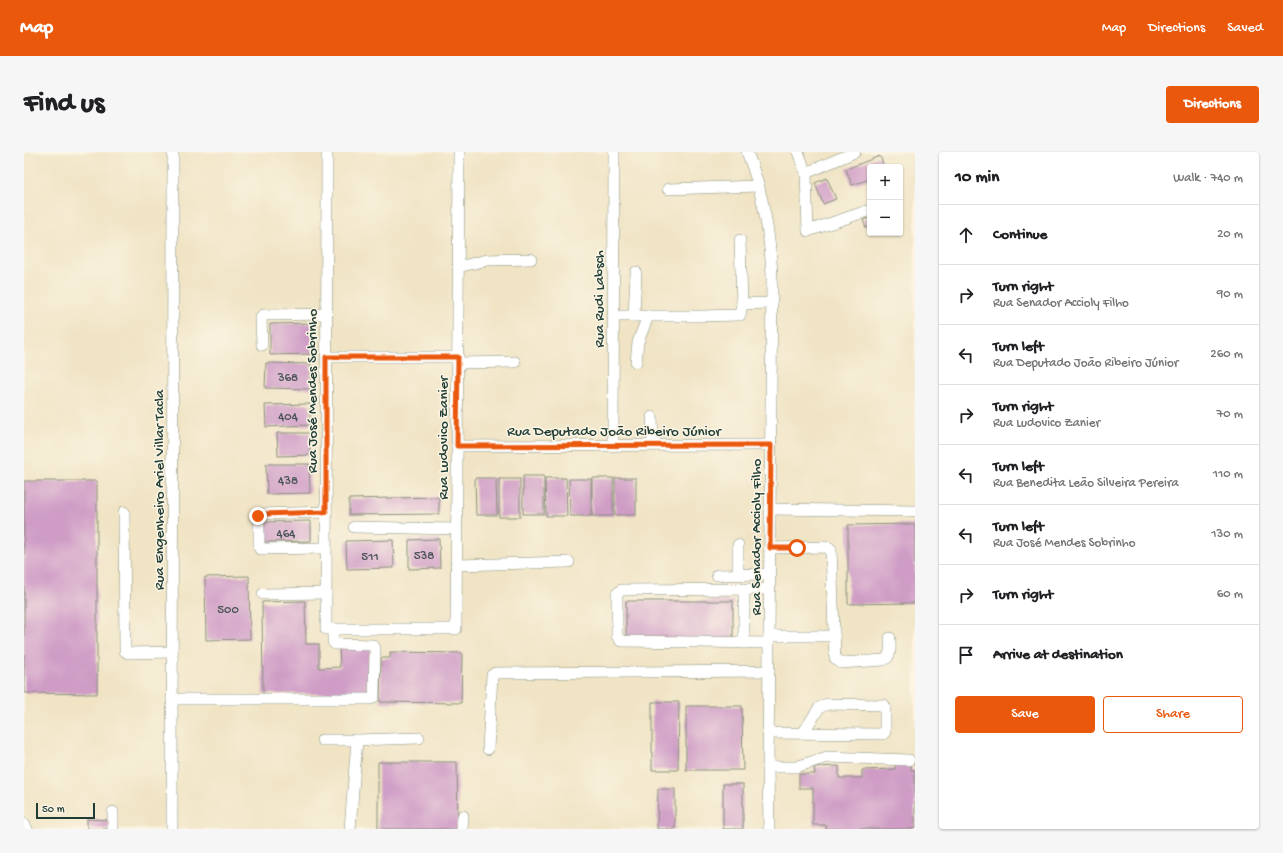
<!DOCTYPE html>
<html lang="en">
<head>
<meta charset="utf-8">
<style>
  :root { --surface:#fff; --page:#f6f6f6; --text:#202124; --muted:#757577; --line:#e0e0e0; --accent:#ea580c }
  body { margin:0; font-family:"Gochi Hand",sans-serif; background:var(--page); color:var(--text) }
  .controls { position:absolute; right:12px; top:12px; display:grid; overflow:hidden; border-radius:4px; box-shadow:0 1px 3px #0004 }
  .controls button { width:36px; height:36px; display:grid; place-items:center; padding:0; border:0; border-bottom:1px solid var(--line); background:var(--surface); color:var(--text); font:20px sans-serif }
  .scale { position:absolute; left:12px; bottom:10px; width:59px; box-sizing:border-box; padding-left:4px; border:2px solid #1f3d34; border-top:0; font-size:11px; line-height:14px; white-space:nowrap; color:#1f3d34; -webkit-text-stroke:3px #fcf5e5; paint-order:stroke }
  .stop { position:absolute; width:12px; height:12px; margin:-9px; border:3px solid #ea580c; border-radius:50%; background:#fff }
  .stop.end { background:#ea580c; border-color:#fff; box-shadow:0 1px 4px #0008 }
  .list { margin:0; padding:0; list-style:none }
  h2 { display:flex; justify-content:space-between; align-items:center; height:52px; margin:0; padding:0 16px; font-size:17px }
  h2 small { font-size:13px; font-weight:400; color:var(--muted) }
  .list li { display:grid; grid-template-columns:26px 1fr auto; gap:12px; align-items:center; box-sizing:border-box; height:60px; padding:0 16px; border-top:1px solid var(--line) }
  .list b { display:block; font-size:15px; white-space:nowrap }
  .list p { margin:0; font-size:13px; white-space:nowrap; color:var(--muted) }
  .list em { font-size:13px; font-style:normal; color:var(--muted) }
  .actions { display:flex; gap:8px; padding:12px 16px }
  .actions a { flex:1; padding:9px 0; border:1px solid var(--accent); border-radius:4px; text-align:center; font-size:14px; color:var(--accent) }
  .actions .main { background:var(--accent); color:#fff }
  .icon { flex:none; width:22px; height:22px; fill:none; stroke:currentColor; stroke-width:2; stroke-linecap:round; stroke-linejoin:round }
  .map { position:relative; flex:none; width:891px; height:677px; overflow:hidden; border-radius:4px }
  header { display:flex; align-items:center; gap:24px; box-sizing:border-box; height:56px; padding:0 20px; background:var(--accent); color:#fff }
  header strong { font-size:19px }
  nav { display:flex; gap:22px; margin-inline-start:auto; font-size:14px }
  .intro { display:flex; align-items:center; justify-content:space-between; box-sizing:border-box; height:96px; padding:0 24px }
  h1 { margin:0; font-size:28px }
  .button { padding:10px 18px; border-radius:4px; background:var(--accent); color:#fff; font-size:14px; font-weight:700 }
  main { display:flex; gap:24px; padding:0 24px }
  aside { flex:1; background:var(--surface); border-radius:4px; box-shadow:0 1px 3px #0004 }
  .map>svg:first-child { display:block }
  .building { fill:#cf9cc6 }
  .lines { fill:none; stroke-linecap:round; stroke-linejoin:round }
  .minor-casing { stroke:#88907c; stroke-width:12 }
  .minor { stroke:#fff; stroke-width:11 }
  .route { stroke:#ea580c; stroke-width:5 }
  .labels { text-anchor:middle; stroke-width:3; stroke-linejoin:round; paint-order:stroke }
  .number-label { font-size:13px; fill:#4b5558 }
  .street-label { font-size:15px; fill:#1f3d34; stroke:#fcf5e5 }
</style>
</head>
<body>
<header>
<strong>Map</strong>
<nav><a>Map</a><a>Directions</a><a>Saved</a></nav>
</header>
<div class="intro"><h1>Find us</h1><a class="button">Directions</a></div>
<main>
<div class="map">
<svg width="891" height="677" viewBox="0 0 891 677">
  <rect width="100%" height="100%" fill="#fcf5e5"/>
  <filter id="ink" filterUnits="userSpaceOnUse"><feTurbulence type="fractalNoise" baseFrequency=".025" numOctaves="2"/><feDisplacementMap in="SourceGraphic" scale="8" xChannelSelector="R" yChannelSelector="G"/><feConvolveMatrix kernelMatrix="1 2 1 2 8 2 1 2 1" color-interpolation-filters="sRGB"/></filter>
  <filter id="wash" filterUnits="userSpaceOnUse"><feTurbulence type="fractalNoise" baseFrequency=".012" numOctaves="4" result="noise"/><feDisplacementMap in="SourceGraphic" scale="16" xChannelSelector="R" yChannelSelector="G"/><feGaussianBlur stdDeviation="0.9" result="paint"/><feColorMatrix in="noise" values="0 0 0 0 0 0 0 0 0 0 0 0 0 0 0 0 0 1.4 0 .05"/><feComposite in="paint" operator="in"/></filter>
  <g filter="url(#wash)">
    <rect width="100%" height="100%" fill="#f0e4c5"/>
    <g id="blocks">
      <g class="building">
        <path d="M856 4 860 15H846V27L828 33 822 17Z"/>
        <path d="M803 26 812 47 799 52 791 31Z"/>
        <path d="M846 66V74L842 76 839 68Z"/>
        <path d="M288 171 289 202 246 203V172Z"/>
        <path d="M242 211 287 212V237L241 236Z"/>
        <path d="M286 252V273L242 275 241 253Z"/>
        <path d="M253 281H286V303L254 304Z"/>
        <path d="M242 312H285L286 341 243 342Z"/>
        <rect x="499" y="324" width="21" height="38"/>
        <path d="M451 326H472L473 363H452Z"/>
        <path d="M521 326H542L543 364H522Z"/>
        <rect x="568" y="326" width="21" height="38"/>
        <rect x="591" y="326" width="21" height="37"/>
        <rect x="475" y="327" width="21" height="38"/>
        <path d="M545 327H567V364H546Z"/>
        <path d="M0 329H73V542L0 541Z"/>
        <path d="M415 345V362L325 363V347Z"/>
        <path d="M287 369V389L237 390V370Z"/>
        <path d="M891 372V451L824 452V373Z"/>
        <path d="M415 387 416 416 385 417V388Z"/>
        <path d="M369 388 370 416 323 417 322 389Z"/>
        <path d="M225 424 226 487 182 488 181 425Z"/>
        <path d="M281 449 282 492H295V516L316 515 315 494H347L346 542H239L238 450Z"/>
        <rect x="602" y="449" width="107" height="38"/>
        <path d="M366 500 438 501 437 551 356 550 357 506H366Z"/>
        <path d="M628 550H655L654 618H628Z"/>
        <path d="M662 554H718L719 618H662Z"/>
        <path d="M354 610H433L434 677H354Z"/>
        <path d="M871 612H887V618H891V677H802V673H789V636H775V622H791L790 615 815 614V626H838V618L871 617Z"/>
        <rect x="699" y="632" width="20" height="45"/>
        <path d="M634 637H651V677H633Z"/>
        <path d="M63 667 85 668V677H63Z"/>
      </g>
    </g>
  </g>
  <g filter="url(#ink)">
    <use href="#blocks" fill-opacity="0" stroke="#88907c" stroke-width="1"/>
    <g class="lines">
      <defs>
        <g id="minor">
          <path d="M303 0 302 477H432L435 0"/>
          <path d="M723 0C739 40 746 81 748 124L744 615 745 677"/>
          <path d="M774 0 782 21 784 79 846 58"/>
          <path d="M782 21 831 0"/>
          <path d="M644 37 735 34"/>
          <path d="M716 88 718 152 748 151"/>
          <path d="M434 115 463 108 507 107"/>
          <path d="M589 164H677L716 163 718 152"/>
          <path d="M610 164 612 120"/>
          <path d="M238 193 237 165 239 163 303 162"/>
          <path d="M302 205H434"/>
          <path d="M612 210 614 190 624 164"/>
          <path d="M434 211 491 210"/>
          <path d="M628 265 629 293"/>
          <path d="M589 293 590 0"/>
          <path d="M433 294 747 293"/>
          <path d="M746 357 891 359"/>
          <path d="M100 360 101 499 104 501 148 500"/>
          <path d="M330 375 433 377"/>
          <path d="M714 393V422"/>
          <path d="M302 396 236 397 235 395V364L238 362 302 360"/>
          <path d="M746 396 804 395 807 397 811 506 817 511 860 508C868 504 866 494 866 486"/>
          <path d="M432 413 545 410"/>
          <path d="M693 423 746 422"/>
          <path d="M720 437V491"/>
          <path d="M239 442 302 441"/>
          <path d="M745 484H810"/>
          <path d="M745 491 597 489 593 484V442L597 438 746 437"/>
          <path d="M148 547H347L350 545 351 496 349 493 311 492 309 490V477"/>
          <path d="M744 581 859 582 861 580V555L860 553 803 552 795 556 779 581"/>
          <path d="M298 588H333L326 677"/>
          <path d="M333 588 395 586"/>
          <path d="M464 597 468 523 471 521 745 519"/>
          <path d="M744 615H772L803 605 885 608"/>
          <path d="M89 660V677"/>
          <path d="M0 672 3 677"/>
          <path d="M148 677 149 0"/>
          <path d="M438 677 439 664"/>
        </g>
      </defs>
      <use href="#minor" class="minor-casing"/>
      <use href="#minor" class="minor"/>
    </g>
  </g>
  <g class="lines" filter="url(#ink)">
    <path class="route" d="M234 364 238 362 302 360V205H434L433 294 747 293 746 396H773"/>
  </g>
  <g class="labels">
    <g class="number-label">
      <text x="264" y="229">368</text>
      <text x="264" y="268">404</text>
      <text x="264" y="332">438</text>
      <text x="262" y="385">464</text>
      <text x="400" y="407">538</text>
      <text x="346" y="408">511</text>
      <text x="204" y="461">500</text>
    </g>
    <g class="street-label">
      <text transform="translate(574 147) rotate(-90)" y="5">Rua Rudi Labsch</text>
      <text transform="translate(287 239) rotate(-90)" y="5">Rua José Mendes Sobrinho</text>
      <text x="590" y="283">Rua Deputado João Ribeiro Júnior</text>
      <text transform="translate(418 286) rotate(-90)" y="5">Rua Ludovico Zanier</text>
      <text transform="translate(134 338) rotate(-90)" y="5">Rua Engenheiro Ariel Villar Tacla</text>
      <text transform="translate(731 385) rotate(-90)" y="5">Rua Senador Accioly Filho</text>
    </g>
  </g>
</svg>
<div class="controls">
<button>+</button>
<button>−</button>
</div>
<div class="scale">50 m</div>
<div class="stop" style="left:773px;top:396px"></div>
<div class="stop end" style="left:234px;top:364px"></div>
</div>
<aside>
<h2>10 min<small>Walk · 740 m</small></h2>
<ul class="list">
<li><svg class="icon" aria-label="ahead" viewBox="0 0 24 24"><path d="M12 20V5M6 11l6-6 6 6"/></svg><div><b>Continue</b></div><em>20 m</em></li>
<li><svg class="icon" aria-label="right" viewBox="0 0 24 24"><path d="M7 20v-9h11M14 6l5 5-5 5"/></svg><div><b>Turn right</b><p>Rua Senador Accioly Filho</p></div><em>90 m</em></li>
<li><svg class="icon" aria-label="left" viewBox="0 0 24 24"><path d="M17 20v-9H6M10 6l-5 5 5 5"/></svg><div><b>Turn left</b><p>Rua Deputado João Ribeiro Júnior</p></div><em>260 m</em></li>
<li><svg class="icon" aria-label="right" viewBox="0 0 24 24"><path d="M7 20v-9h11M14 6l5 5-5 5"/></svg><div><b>Turn right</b><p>Rua Ludovico Zanier</p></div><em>70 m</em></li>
<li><svg class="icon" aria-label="left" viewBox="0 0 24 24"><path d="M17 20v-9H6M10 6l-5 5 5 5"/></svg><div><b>Turn left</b><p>Rua Benedita Leão Silveira Pereira</p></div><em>110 m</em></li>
<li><svg class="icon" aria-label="left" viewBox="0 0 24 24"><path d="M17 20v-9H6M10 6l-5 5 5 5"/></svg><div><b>Turn left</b><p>Rua José Mendes Sobrinho</p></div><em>130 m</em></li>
<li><svg class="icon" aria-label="right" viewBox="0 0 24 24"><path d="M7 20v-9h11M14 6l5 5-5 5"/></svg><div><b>Turn right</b></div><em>60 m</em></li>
<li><svg class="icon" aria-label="arrive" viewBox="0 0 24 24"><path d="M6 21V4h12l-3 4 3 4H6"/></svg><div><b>Arrive at destination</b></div></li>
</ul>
<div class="actions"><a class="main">Save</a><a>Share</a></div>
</aside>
</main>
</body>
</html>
